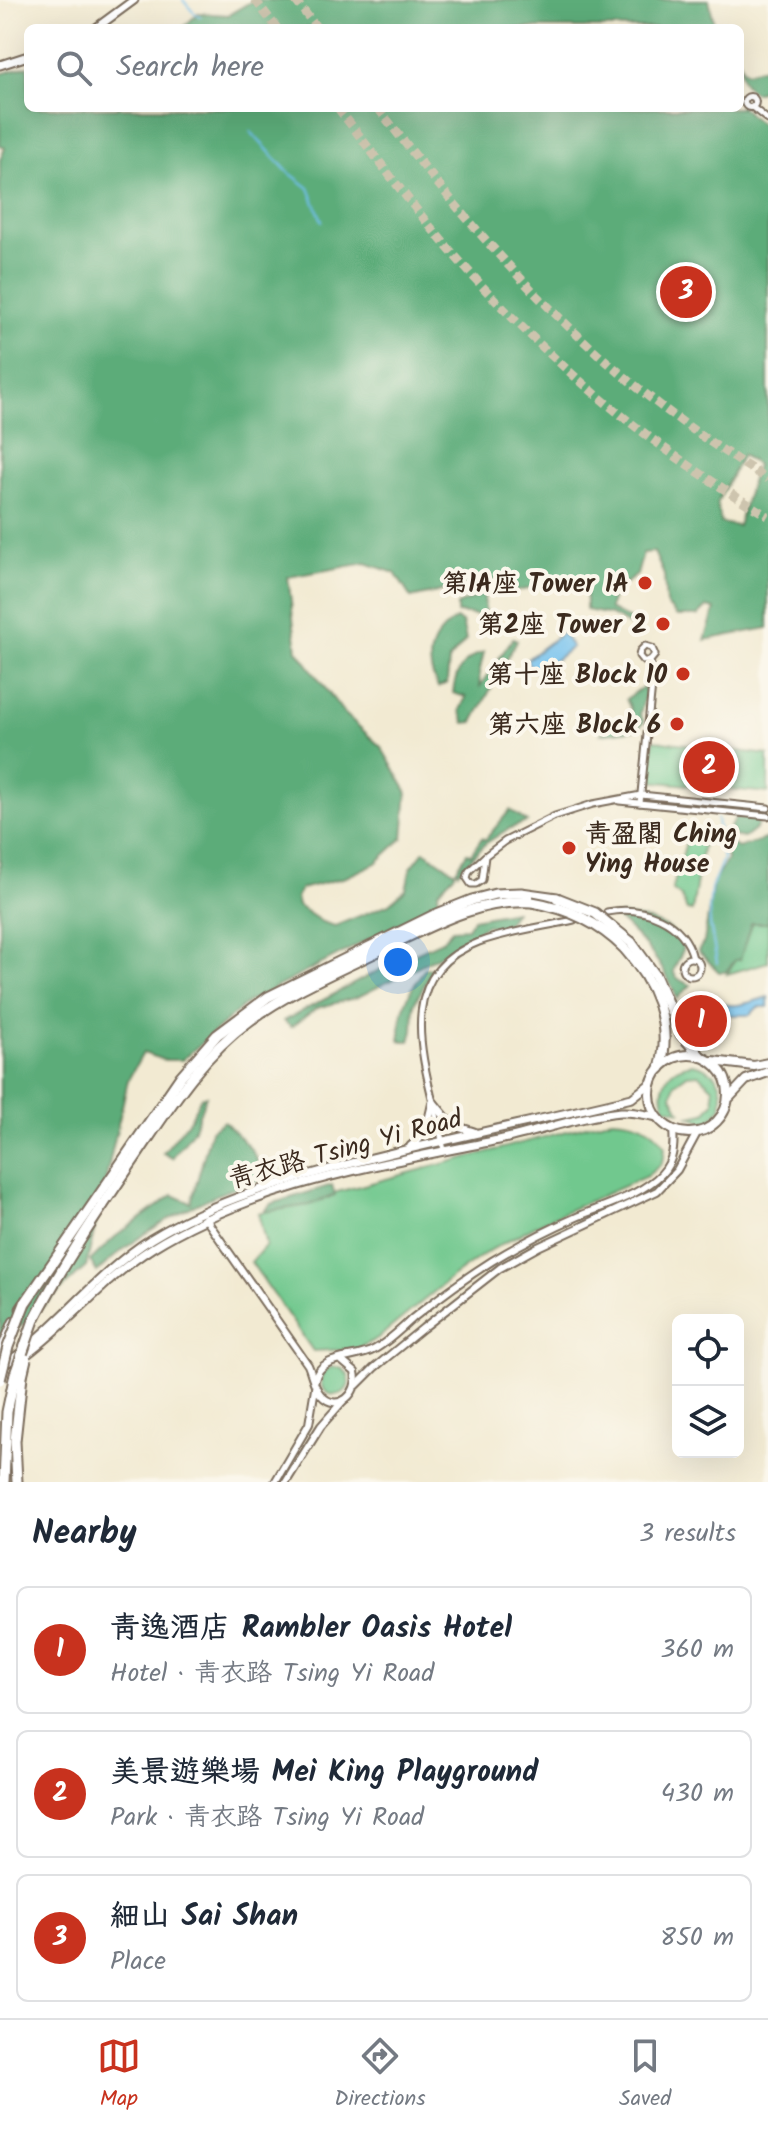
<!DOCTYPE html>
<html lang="en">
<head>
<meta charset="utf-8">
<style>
  :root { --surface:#fff; --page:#f2f2f3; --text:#1f2937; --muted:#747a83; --line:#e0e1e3; --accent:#c8321e }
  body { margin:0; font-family:Kalam,"LXGW WenKai TC",sans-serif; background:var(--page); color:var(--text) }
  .controls { position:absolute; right:24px; bottom:24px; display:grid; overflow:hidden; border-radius:12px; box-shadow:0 8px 32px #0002 }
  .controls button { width:72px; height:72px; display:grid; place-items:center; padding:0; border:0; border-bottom:2px solid var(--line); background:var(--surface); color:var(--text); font:40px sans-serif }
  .you { position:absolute; left:398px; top:962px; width:28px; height:28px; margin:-20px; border:6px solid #fff; border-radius:50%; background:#1a73e8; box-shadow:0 0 0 12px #1a73e833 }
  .badge { display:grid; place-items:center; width:52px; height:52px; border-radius:50%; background:var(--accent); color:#fff; font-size:26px; font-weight:700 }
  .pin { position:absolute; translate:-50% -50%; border:4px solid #fff; box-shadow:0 2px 8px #0006 }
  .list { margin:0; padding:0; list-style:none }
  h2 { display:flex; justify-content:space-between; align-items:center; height:104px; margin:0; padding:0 32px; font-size:34px }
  h2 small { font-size:26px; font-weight:400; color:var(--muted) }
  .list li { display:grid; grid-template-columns:52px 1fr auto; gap:24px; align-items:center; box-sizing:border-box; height:128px; margin:0 16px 16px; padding:0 16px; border:2px solid var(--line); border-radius:12px }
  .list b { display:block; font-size:30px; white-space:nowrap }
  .list p { margin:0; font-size:26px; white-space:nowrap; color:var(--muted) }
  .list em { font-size:26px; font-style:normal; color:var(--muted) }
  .icon { flex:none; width:44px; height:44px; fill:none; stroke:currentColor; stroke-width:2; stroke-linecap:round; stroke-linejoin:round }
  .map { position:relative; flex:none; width:768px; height:1482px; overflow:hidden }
  .search { position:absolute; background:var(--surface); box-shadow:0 8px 32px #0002; left:24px; right:24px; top:24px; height:88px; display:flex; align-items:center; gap:20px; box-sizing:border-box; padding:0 28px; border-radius:12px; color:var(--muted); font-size:30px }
  .sheet { height:536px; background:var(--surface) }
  nav { display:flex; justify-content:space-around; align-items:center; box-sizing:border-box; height:112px; border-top:2px solid var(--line); background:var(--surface); font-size:22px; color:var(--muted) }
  nav a { display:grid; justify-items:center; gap:4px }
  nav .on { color:var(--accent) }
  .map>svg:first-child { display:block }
  .green { fill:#71c88e; stroke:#567956; stroke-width:2 }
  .forest { fill:#5cac79; stroke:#4c6b4c; stroke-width:2; fill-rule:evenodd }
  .water { fill:#73c1ee; stroke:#577686; stroke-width:2 }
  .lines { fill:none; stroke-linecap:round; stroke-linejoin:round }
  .stream { stroke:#73c1ee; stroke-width:2 }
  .motorway-tunnel { stroke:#cdc4ae; stroke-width:9; stroke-dasharray:9 4.5; stroke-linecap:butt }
  .minor-casing { stroke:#7b6d5d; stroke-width:9 }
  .tertiary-casing { stroke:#7b6d5d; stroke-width:10 }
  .secondary-casing { stroke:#7b6d5d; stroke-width:11 }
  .primary-casing { stroke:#7b6d5d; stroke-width:12 }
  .motorway-casing { stroke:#7b6d5d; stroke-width:13 }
  .minor { stroke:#fff; stroke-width:5 }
  .tertiary { stroke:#fff; stroke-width:6 }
  .secondary { stroke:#fff; stroke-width:7 }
  .primary { stroke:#fff; stroke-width:8 }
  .motorway { stroke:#fff; stroke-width:9 }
  .motorway-bridge-casing { stroke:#7b6d5d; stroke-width:13; stroke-linecap:butt }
  .motorway-bridge { stroke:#fff; stroke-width:9 }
  .poi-dot { fill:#c8321e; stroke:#fbf7ec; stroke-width:3 }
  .labels { text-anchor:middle; stroke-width:8; stroke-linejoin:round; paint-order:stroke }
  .poi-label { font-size:26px; font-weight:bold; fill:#3b2a1e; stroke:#fbf7ec; text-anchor:end }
  .street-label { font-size:26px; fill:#3b2a1e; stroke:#fbf7ec }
</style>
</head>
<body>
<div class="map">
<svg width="768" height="1482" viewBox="0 0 768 1482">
  <rect width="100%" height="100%" fill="#fbf7ec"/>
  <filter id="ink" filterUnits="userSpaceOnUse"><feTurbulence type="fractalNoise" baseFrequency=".0125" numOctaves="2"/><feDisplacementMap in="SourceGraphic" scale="16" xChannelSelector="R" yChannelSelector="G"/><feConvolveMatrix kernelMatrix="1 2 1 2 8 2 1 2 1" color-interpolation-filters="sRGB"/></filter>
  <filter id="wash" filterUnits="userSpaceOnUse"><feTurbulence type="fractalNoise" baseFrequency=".006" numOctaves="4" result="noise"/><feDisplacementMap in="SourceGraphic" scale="32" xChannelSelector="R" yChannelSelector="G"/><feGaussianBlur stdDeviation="1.8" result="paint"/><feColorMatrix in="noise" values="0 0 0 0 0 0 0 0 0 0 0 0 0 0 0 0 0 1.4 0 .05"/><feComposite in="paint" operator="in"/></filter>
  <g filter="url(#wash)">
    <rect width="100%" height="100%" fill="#f2ead2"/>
    <g class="green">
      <path d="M654 740 768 755V793L649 781Z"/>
      <path d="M687 840 703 843 692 911 687 910 681 897 672 890Z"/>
      <path d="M751 923H768V962L727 974 735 960 740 959Z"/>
      <path d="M692 1064C716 1068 726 1084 721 1108L707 1123 690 1116 705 1113 714 1102 713 1088 699 1074 686 1075 675 1083 672 1096 680 1111 665 1107C657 1085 669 1067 692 1064Z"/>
      <path d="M612 1119C636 1120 651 1125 665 1145L664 1157 660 1165 647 1176 542 1222 487 1252 452 1277 378 1338 357 1349 313 1351 251 1262 266 1245 258 1213Z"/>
      <circle cx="335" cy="1381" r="14"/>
    </g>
    <g class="forest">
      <path d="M254 0H709L715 28H183L198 13 228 15Z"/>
      <path d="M740 61 742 68 747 72 768 66V88L755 93C741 85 740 75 740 61Z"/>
      <path d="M28 66V108H740V105L754 119 768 128V628L705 640 715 609 707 607 698 616H677L666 604 664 575 654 552 643 553 637 575 615 591 609 609 634 622 633 627 611 615 586 610V591L544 586 511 592 487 575 458 587 411 598 395 573 366 563 288 577 297 650 343 712 381 747 407 791 403 838 376 863 346 877 301 889 296 897 298 906 322 922 335 926 389 904 406 889 411 868 424 851 455 872 454 875 438 891 439 903 248 1002 182 1060H165L143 1053 128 1080 86 1267 0 1345V160L5 148 0 145V74ZM742 455 756 465 738 526 721 523 717 503Z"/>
      <path d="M484 594 485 616 457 613V605Z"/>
      <path d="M456 619 462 622 466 640 449 660 447 683 438 687C423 660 430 636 456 619Z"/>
      <path d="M513 638 517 640 473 722 465 723 460 710 466 697 453 693C455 672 463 659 484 652L479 674 480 686Z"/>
      <path d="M643 687 646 691 640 714 644 722 637 729 601 734 604 730 592 720 598 714 606 717 618 729C636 722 634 714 626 699Z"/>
      <path d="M510 810 527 822 508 829 485 844 458 872 456 870 467 853 471 854 482 838 485 840Z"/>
      <path d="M736 817 759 820 756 829 744 838 733 836 730 827Z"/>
      <path d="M724 833 727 840 738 848 768 838V923H751L740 960H735L726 972H719L698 951 704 942 713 882 727 860Z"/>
      <path d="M515 911 503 928 486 925 439 956 358 997 317 1008 291 1027 284 1021 383 968 442 941 452 929 467 928 473 919Z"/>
      <path d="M614 915C633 916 677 922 682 945 686 962 656 972 691 985L677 999C664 963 642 940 614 915Z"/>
      <path d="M425 968 433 969 414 1004 413 1031 410 1041H400C399 1011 408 992 425 968Z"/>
      <path d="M206 1096 193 1131 172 1158 163 1153 191 1118 200 1098Z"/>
      <path d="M224 1121 251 1149 263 1170H277L282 1175C217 1187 145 1227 97 1272L90 1261 115 1237 173 1195 191 1203 211 1130Z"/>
      <path d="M332 1185 335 1195 310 1205 263 1212 271 1204Z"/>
    </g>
    <g class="water">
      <path d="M562 633 572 647 537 674 526 660Z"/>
      <path d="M768 997V1007H758L750 1015H727L716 1008 719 1002C732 1010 754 1001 768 997Z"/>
    </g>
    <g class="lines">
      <g class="stream">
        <path d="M183 0 193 12 201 17"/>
        <path d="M251 132 287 171 309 188 322 221"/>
        <path d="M717 819 723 859 711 888 709 910 710 924 717 963"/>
      </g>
    </g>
  </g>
  <g filter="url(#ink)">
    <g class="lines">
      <g class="motorway-tunnel">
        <path d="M255 0 277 28"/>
        <path d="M295 0 317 28"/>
        <path d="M338 108C377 158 414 209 455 256 545 359 650 447 768 516"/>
        <path d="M378 108C495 260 602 379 768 479"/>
      </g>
      <defs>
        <g id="minor">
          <circle cx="750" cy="102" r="5.5"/>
          <path d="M752 107 768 120"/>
          <path d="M619 801 768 816"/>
          <path d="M640 803 652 685V669L650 661 655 655 652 648 645 646 640 651 639 656 643 661H650"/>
          <path d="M485 856 482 880 476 884H471L467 878 469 871 485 856 505 841 555 816 593 804 641 795 768 808"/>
          <path d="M607 912C642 905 684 920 693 958"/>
          <circle cx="691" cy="967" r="9"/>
          <path d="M444 1151C432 1079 382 978 479 942 509 931 543 927 574 920"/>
        </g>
        <g id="tertiary">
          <path d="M205 1218 308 1365C312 1374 314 1388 321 1395 338 1414 360 1393 355 1372L342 1361"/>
          <path d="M315 1380C321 1353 355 1361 375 1349 389 1341 401 1329 413 1318 438 1298 465 1278 492 1261 520 1244 549 1229 579 1216 604 1206 634 1197 656 1179 672 1166 675 1151 673 1130"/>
          <path d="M356 1386 374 1368 423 1328 500 1268 538 1247 657 1191 677 1170 697 1133"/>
          <path d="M275 1482 309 1424 315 1388"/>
          <path d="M286 1482 321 1426 343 1401"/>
        </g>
        <g id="secondary">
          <path d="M96 28 134 0"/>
          <path d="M0 65 28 56"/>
          <path d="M433 1102 452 1125 474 1132"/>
          <path d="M411 1146C428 1134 428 1121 433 1102"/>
          <path d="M22 1358C68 1325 103 1279 152 1248 256 1183 384 1164 503 1139 540 1131 585 1115 621 1112 634 1111 645 1115 657 1117"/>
          <path d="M4 1365C58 1328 96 1274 151 1239 216 1199 287 1180 360 1161 450 1138 541 1120 632 1098L651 1083"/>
        </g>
        <g id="primary">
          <circle cx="689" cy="1094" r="39"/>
          <path d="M713 1061 754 1066 768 1063"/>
          <path d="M730 1097 746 1080 768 1072"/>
        </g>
        <g id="motorway">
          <path d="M631 942 655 975 681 1034 700 1056"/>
          <path d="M624 948C654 981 673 1023 660 1068"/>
          <path d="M21 1309 181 1076 217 1035 268 997 432 916 472 900 495 894 521 893 557 898"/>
          <path d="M34 1320C64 1262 100 1209 137 1155 170 1106 201 1056 249 1021 291 990 342 969 389 946 434 924 479 899 532 902"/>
          <path d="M0 1355 14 1322"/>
          <path d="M4 1482 7 1412 15 1374"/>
          <path d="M17 1482 15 1441 22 1376"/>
        </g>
      </defs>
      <use href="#minor" class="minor-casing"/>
      <use href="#tertiary" class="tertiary-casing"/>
      <use href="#secondary" class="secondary-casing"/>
      <use href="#primary" class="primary-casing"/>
      <use href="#motorway" class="motorway-casing"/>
      <use href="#minor" class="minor"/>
      <use href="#tertiary" class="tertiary"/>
      <use href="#secondary" class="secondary"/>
      <use href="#primary" class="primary"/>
      <use href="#motorway" class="motorway"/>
      <defs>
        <g id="motorway-bridge">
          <path d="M557 898 595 913 631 942"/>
          <path d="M532 902C568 908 598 922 624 948"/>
          <path d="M15 1374 34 1320"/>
          <path d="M22 1376 26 1359"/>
          <path d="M0 1380 8 1347 25 1303"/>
        </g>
      </defs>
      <use href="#motorway-bridge" class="motorway-bridge-casing"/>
      <use href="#motorway-bridge" class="motorway-bridge"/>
    </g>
  </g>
  <g class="poi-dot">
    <circle cx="645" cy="583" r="8"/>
    <circle cx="663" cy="624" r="8"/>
    <circle cx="683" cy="674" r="8"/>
    <circle cx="677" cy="724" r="8"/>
    <circle cx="569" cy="848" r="8"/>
  </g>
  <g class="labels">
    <g class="poi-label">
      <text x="629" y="592">第1A座 Tower 1A</text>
      <text x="647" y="633">第2座 Tower 2</text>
      <text x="667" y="683">第十座 Block 10</text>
      <text x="661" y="733">第六座 Block 6</text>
      <text x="585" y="842" text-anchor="start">青盈閣 Ching<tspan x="585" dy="30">Ying House</tspan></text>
    </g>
    <g class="street-label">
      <text transform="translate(345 1148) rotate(-15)" y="9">青衣路 Tsing Yi Road</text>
    </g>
  </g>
</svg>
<div class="controls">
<button><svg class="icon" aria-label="locate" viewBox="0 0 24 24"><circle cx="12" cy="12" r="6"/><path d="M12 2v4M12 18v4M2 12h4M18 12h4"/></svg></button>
<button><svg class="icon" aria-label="layers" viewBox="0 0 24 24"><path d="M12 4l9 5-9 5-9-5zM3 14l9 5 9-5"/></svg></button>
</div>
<div class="you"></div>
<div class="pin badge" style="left:701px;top:1021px">1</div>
<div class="pin badge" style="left:709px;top:767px">2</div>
<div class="pin badge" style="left:686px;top:292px">3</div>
<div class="search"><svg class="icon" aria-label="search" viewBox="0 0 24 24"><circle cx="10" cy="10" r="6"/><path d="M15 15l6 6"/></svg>Search here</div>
</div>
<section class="sheet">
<h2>Nearby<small>3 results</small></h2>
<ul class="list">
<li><span class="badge">1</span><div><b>青逸酒店 Rambler Oasis Hotel</b><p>Hotel · 青衣路 Tsing Yi Road</p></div><em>360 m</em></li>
<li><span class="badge">2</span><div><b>美景遊樂場 Mei King Playground</b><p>Park · 青衣路 Tsing Yi Road</p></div><em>430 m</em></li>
<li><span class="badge">3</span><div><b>細山 Sai Shan</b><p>Place</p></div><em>850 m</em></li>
</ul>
</section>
<nav>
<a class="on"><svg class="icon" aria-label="map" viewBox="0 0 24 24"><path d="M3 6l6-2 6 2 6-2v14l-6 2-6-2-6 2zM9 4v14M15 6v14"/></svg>Map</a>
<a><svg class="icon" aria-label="directions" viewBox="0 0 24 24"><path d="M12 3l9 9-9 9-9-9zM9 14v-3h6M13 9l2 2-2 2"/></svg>Directions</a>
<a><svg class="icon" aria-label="saved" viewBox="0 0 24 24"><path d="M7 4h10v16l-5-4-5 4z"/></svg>Saved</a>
</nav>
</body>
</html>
